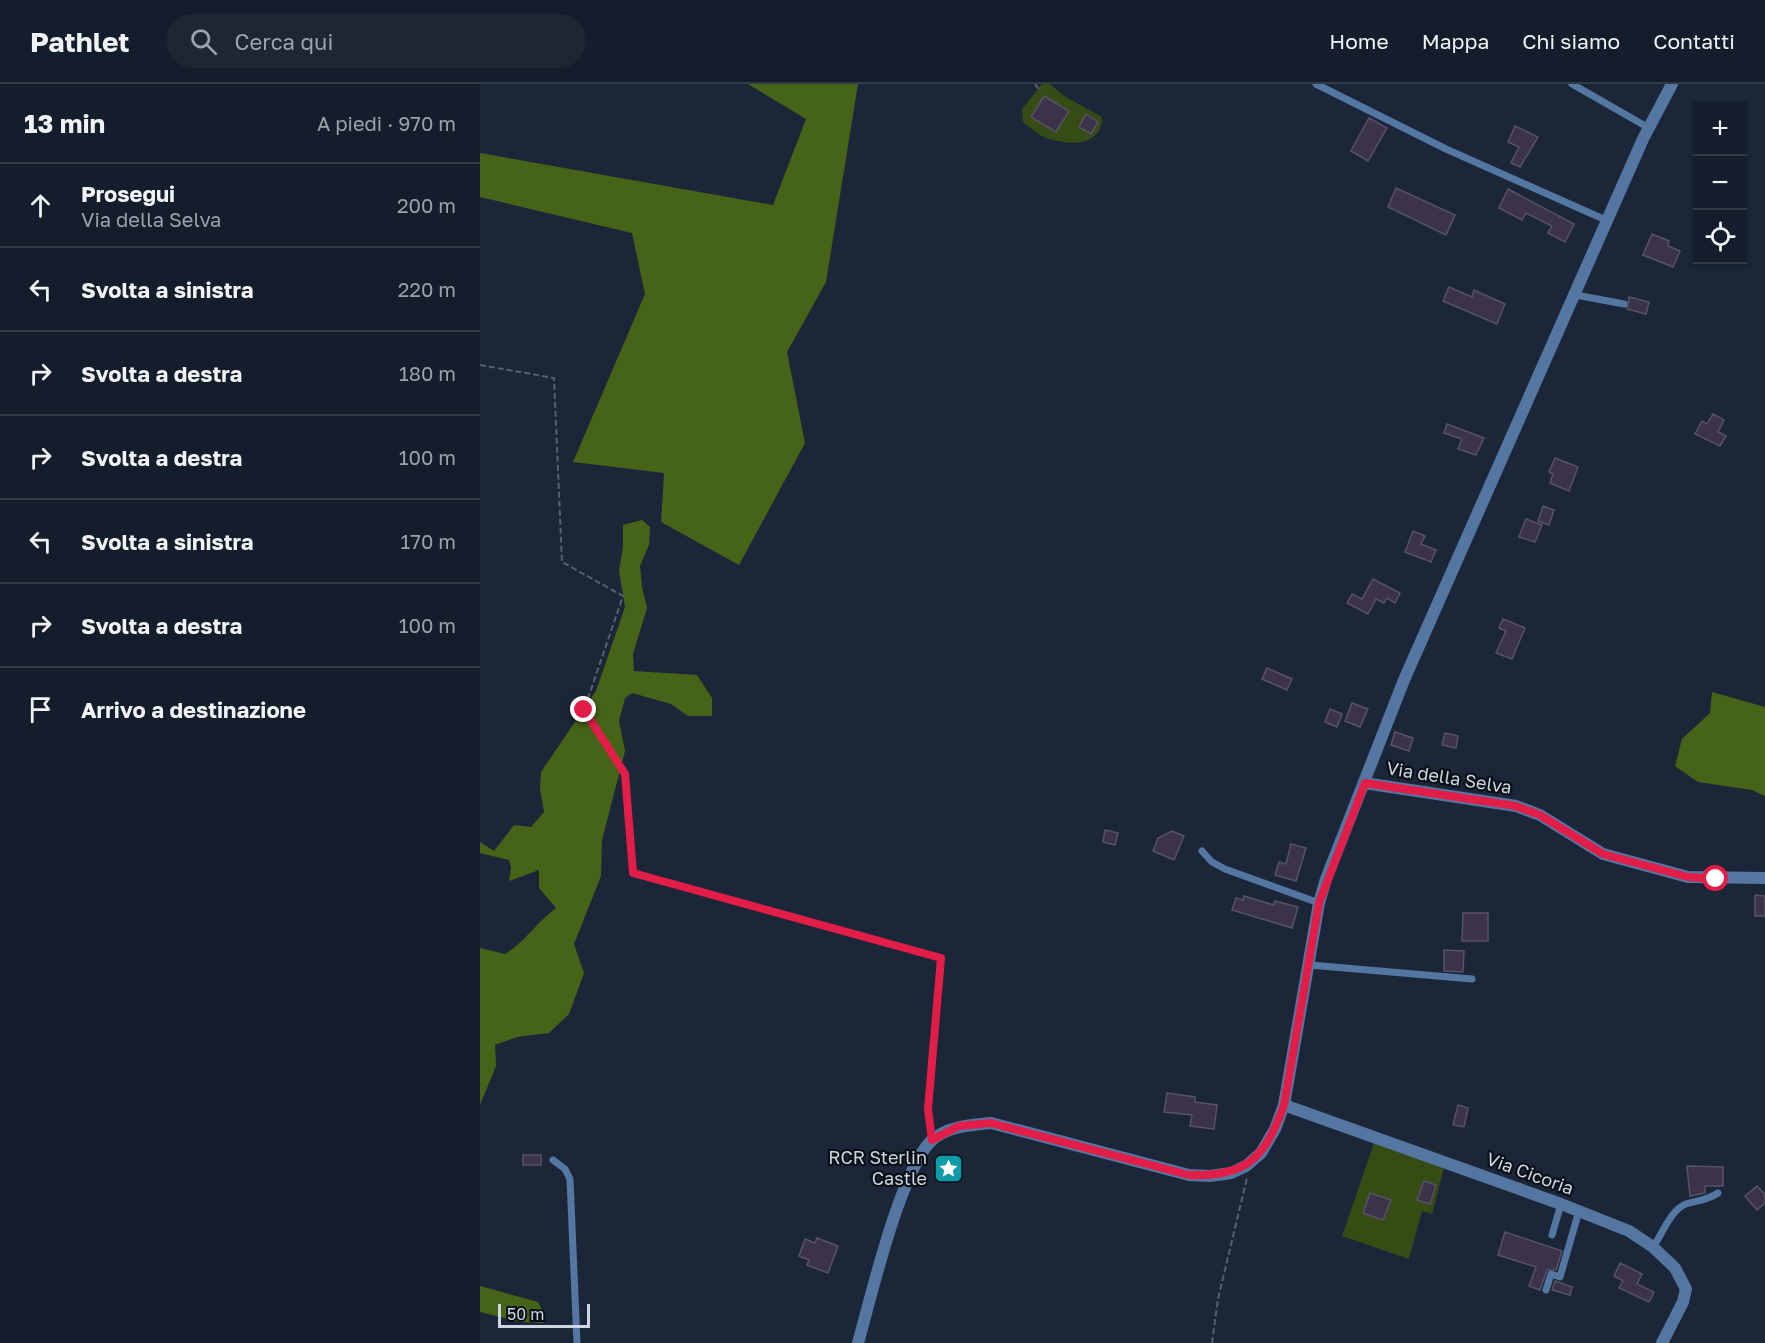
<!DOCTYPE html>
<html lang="it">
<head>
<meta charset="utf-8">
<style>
  :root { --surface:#141d2b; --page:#1d2633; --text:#f1f3f6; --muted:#9da2a9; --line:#333b47 }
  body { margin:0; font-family:"Golos Text",sans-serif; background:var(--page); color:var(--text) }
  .controls { position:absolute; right:18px; top:18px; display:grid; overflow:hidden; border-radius:0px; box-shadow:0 2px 4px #0004 }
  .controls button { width:54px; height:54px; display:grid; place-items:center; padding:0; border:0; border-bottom:2px solid var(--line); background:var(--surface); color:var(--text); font:30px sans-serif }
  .scale { position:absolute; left:18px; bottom:15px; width:92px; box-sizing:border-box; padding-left:6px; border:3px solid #ced6e2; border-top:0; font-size:16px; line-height:21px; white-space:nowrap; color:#ced6e2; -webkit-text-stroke:4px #0a1018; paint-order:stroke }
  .stop { position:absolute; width:18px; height:18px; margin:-14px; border:4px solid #e11d48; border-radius:50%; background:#fff }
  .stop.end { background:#e11d48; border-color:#fff; box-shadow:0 2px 6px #0008 }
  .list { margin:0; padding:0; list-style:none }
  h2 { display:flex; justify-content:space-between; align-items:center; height:78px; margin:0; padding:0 24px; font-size:26px }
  h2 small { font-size:20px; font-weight:400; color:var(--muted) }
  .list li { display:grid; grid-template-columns:39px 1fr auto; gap:18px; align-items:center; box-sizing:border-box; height:84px; padding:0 24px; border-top:2px solid var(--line) }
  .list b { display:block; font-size:22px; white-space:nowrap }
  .list p { margin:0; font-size:20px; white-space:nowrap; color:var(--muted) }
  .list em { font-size:20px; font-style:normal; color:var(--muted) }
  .icon { flex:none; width:33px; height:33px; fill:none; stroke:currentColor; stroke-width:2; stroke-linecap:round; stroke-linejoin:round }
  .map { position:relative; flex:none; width:1285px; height:1259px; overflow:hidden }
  header { display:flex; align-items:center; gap:36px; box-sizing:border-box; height:84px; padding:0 30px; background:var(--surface); border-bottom:2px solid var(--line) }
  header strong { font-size:28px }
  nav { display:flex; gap:33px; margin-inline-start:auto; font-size:21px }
  .search { width:420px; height:54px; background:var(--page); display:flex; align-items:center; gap:15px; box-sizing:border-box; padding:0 21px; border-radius:33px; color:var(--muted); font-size:22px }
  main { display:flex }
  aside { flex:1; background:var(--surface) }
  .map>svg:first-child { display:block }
  .green { fill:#354c14 }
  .forest { fill:#466417 }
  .building { fill:#3a3349; stroke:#585169; stroke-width:1.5 }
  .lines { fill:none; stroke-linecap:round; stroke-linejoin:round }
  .path { stroke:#556070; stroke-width:2; stroke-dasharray:6 3; stroke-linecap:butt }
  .lane { stroke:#5477a1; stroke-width:7 }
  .street { stroke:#5477a1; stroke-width:12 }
  .route { stroke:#e11d48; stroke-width:8 }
  .labels { text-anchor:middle; stroke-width:4.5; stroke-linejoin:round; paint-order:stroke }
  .street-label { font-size:18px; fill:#ced6e2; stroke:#0a1018 }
  .poi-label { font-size:18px; fill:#ced6e2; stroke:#0a1018; text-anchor:end }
</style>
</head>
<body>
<header>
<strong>Pathlet</strong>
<div class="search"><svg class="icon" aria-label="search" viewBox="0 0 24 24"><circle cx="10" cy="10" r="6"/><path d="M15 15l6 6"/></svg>Cerca qui</div>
<nav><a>Home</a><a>Mappa</a><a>Chi siamo</a><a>Contatti</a></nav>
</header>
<main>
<aside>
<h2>13 min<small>A piedi · 970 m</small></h2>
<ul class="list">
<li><svg class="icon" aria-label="ahead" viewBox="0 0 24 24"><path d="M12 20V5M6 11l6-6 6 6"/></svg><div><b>Prosegui</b><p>Via della Selva</p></div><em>200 m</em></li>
<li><svg class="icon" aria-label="left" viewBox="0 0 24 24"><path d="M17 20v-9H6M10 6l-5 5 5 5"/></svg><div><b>Svolta a sinistra</b></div><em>220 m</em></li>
<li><svg class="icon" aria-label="right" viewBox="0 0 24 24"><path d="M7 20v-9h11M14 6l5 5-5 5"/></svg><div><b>Svolta a destra</b></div><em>180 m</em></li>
<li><svg class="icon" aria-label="right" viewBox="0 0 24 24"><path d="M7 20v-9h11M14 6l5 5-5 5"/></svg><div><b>Svolta a destra</b></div><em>100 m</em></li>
<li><svg class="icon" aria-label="left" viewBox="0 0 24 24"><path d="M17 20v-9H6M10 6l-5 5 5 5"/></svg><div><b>Svolta a sinistra</b></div><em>170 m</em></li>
<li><svg class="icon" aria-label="right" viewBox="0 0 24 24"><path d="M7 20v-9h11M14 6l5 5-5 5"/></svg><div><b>Svolta a destra</b></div><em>100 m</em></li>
<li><svg class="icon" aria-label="arrive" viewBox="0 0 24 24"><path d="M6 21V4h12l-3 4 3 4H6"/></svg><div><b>Arrivo a destinazione</b></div></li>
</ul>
</aside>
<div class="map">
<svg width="1285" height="1259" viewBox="0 0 1285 1259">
  <rect width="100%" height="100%" fill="#1b2739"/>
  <g class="green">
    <path d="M562 0H570L584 12 622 33C623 66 579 62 558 50 553 46 548 42 543 38L542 25Z"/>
    <path d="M894 1059 964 1084 952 1130 942 1127 929 1175 862 1152Z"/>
  </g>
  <g class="forest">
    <path d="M268 0H378L346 198 307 268 325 359 259 481 181 438 184 389 93 378 165 210 152 149 0 113V69L293 121 326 35Z"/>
    <path d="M162 436 170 443 169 461 160 482 162 503 167 524 153 570 154 587 217 591 232 614V632H208L191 620 152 609 145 614 139 637 145 667 122 756 121 792 94 860 104 889 89 930 69 949 37 953 15 961 16 982 0 1021V864L25 870C45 858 57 838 76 824L59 804V786L29 797 31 784 29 776 0 769V758L14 767 34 741 51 743 64 728 60 704 61 688 116 607 145 523 139 487 143 463V441Z"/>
    <path d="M1232 608 1285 623V712L1272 706 1218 698 1195 682 1202 655 1230 629Z"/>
    <path d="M0 1202 58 1218 63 1228V1239L41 1238 0 1228Z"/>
  </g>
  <g class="building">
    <path d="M564 12 589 27 576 48 551 33Z"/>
    <path d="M606 30 618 38 611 50 599 43Z"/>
    <path d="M889 34 907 44 888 77 871 67Z"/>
    <path d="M1035 42 1058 53 1040 83 1031 79 1039 63 1028 58Z"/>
    <path d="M916 104 975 131 966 151 908 123Z"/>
    <path d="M1028 105 1094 140 1085 158 1068 149 1072 142 1046 129 1042 136 1019 124Z"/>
    <path d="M1172 150 1189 157 1188 162 1200 167 1193 183 1163 171Z"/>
    <path d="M969 203 992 213 994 206 1025 220 1017 240 963 217Z"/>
    <path d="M1149 213 1169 218 1166 230 1147 225Z"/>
    <path d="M1233 330 1244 336 1238 348 1246 352 1240 362 1215 350 1222 337 1227 340Z"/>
    <path d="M967 340 1004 354 996 371 978 365 982 355 964 349Z"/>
    <path d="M1075 374 1098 383 1089 407 1070 399 1073 390 1069 388Z"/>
    <path d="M1063 422 1074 426 1069 441 1058 437Z"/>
    <path d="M1046 435 1062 441 1055 458 1039 453Z"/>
    <path d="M933 447 945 452 941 460 956 466 951 478 925 468Z"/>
    <path d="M893 495 920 509 915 519 907 514 904 519 896 515 888 530 867 519 872 510 882 515Z"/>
    <path d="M1023 535 1045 544 1032 575 1016 569 1026 547 1019 544Z"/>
    <path d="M787 584 812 595 807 606 782 595Z"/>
    <path d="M872 619 888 625 880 643 865 637Z"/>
    <path d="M850 625 862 630 857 643 845 638Z"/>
    <path d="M915 648 933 654 929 667 911 661Z"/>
    <path d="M965 649 978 652 976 664 962 661Z"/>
    <path d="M625 746 638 749 635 761 623 758Z"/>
    <path d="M692 747 704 752 694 776 673 767 678 754Z"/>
    <path d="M811 760 826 764 816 797 795 791 799 778 806 780Z"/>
    <path d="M1275 811 1285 812V832H1275Z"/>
    <path d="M764 812 794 821 795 817 818 823 812 844 752 826 756 814 763 816Z"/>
    <path d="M983 829H1008V857H982Z"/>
    <path d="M964 866 984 867 983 888 964 887Z"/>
    <path d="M687 1009 715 1013V1018L737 1021 734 1045 710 1042 712 1031 684 1028Z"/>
    <path d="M978 1021 988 1024 984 1043 973 1041Z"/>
    <rect x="43" y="1071" width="18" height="10"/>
    <path d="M1207 1082 1243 1083V1102H1225V1109L1210 1112Z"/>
    <path d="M944 1097 956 1101 950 1120 937 1116Z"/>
    <path d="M1277 1102 1285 1110V1119L1277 1126 1265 1112Z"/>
    <path d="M890 1109 911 1116 903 1136 883 1129Z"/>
    <path d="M1025 1148 1082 1167 1076 1186H1067L1060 1206 1049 1202 1056 1183 1018 1171Z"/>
    <path d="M337 1154 358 1162 348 1189 327 1181 329 1176 319 1172 325 1155 335 1159Z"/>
    <path d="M1140 1179 1162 1190 1157 1200 1174 1208 1169 1218 1139 1204 1143 1197 1134 1192Z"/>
    <path d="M1075 1197 1092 1203 1090 1211 1072 1206Z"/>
  </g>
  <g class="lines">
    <g class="path">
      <path d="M555 0 560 7"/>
      <path d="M0 281 74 294 82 478 143 512 104 626 145 690 153 789 461 874 448 1025 450 1042"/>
      <path d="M732 1259 738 1215 767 1094"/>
    </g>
    <g class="lane">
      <path d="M836 0 966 65 1128 137"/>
      <path d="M1092 0 1169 44"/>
      <path d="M1096 211 1144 220"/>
      <path d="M722 767 732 778 745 785 839 819"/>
      <path d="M830 881 992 895"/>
      <path d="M73 1076 85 1085 90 1095 97 1259"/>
      <path d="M1072 1151 1081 1120"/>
      <path d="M1173 1163C1182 1151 1190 1126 1206 1120 1218 1116 1226 1117 1238 1109"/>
      <path d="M1066 1206 1071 1190 1080 1193 1099 1127"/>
    </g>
    <g class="street">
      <path d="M884 699 1036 722 1060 731 1123 770 1208 793 1285 794"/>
      <path d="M804 1021 1081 1120 1149 1147 1173 1163 1195 1184 1206 1205 1203 1218 1182 1259"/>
      <path d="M378 1259C391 1213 420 1088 451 1057 467 1042 491 1041 511 1039L709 1091 730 1092 751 1089 766 1082 781 1069 795 1045 804 1021 839 819 846 795 924 596 1163 55 1192 0"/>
    </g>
  </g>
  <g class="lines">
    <path class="route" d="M104 626 145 690 153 789 461 874 448 1025 452 1056 479 1042 511 1039 709 1091C767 1093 785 1074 804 1021L839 819 885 699 1036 722 1060 731 1123 770 1208 793 1236 795"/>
  </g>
  <defs>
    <symbol id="sight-square" viewBox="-11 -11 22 22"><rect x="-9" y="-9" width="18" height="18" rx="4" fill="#0f9aa8" stroke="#0a1018"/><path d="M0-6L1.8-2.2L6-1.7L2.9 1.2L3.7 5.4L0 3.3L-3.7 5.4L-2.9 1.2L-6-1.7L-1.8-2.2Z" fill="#fff"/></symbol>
  </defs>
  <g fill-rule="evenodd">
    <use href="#sight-square" x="452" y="1068" width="33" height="33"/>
  </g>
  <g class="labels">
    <g class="street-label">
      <text transform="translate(969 694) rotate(9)" y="6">Via della Selva</text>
      <text transform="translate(1050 1090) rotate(20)" y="6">Via Cicoria</text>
    </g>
    <g class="poi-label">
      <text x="447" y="1080">RCR Sterlin<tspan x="447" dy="21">Castle</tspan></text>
    </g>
  </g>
</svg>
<div class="controls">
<button>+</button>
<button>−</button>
<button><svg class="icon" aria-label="locate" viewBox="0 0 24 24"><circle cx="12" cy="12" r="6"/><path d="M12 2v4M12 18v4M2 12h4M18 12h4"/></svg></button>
</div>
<div class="scale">50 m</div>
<div class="stop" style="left:1236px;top:795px"></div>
<div class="stop end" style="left:104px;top:626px"></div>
</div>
</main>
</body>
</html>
